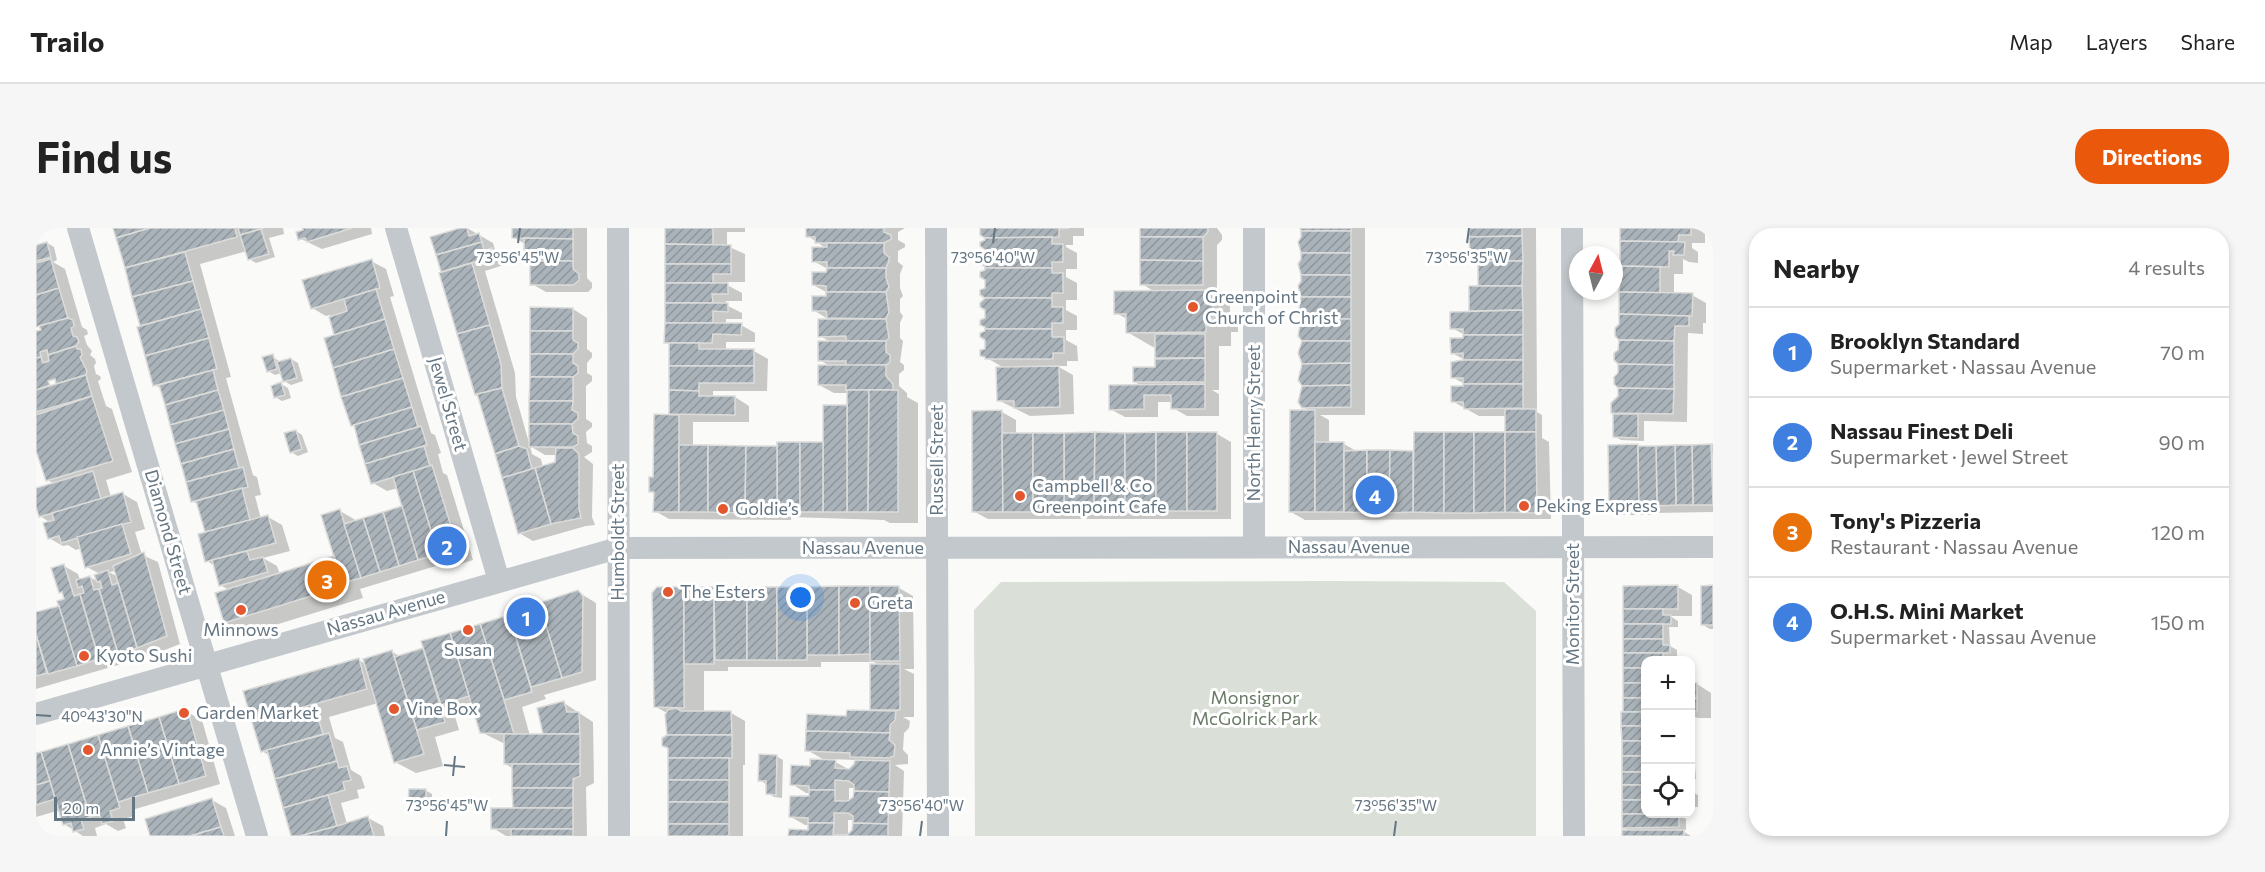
<!DOCTYPE html>
<html lang="en">
<head>
<meta charset="utf-8">
<style>
  :root { --surface:#fff; --page:#f6f6f6; --text:#222; --muted:#767676; --line:#e0e0e0; --accent:#ea580c }
  body { margin:0; font-family:Commissioner,sans-serif; background:var(--page); color:var(--text) }
  .controls { position:absolute; right:18px; bottom:18px; display:grid; overflow:hidden; border-radius:12px; box-shadow:0 3px 9px #0003 }
  .controls button { width:54px; height:54px; display:grid; place-items:center; padding:0; border:0; border-bottom:2px solid var(--line); background:var(--surface); color:var(--text); font:30px sans-serif }
  .compass { position:absolute; left:1533px; top:18px; width:54px; height:54px; border-radius:50%; background:var(--surface); box-shadow:0 3px 9px #0003; rotate:7deg }
  .scale { position:absolute; left:18px; bottom:15px; width:81px; box-sizing:border-box; padding-left:6px; border:3px solid #657683; border-top:0; font-size:16px; line-height:21px; white-space:nowrap; color:#657683; -webkit-text-stroke:4px #fff; paint-order:stroke }
  .you { position:absolute; left:765px; top:370px; width:21px; height:21px; margin:-15px; border:4px solid #fff; border-radius:50%; background:#1a73e8; box-shadow:0 0 0 9px #1a73e833 }
  .badge { display:grid; place-items:center; width:39px; height:39px; border-radius:50%; background:var(--accent); color:#fff; font-size:20px; font-weight:700 }
  .pin { position:absolute; translate:-50% -50%; border:3px solid #fff; box-shadow:0 2px 6px #0006 }
  .list { margin:0; padding:0; list-style:none }
  h2 { display:flex; justify-content:space-between; align-items:center; height:78px; margin:0; padding:0 24px; font-size:26px }
  h2 small { font-size:20px; font-weight:400; color:var(--muted) }
  .list li { display:grid; grid-template-columns:39px 1fr auto; gap:18px; align-items:center; box-sizing:border-box; height:90px; padding:0 24px; border-top:2px solid var(--line) }
  .list b { display:block; font-size:22px; white-space:nowrap }
  .list p { margin:0; font-size:20px; white-space:nowrap; color:var(--muted) }
  .list em { font-size:20px; font-style:normal; color:var(--muted) }
  .icon { flex:none; width:33px; height:33px; fill:none; stroke:currentColor; stroke-width:2; stroke-linecap:round; stroke-linejoin:round }
  .map { position:relative; flex:none; width:1677px; height:608px; overflow:hidden; border-radius:24px }
  header { display:flex; align-items:center; gap:36px; box-sizing:border-box; height:84px; padding:0 30px; background:var(--surface); border-bottom:2px solid var(--line) }
  header strong { font-size:28px }
  nav { display:flex; gap:33px; margin-inline-start:auto; font-size:21px }
  .intro { display:flex; align-items:center; justify-content:space-between; box-sizing:border-box; height:144px; padding:0 36px }
  h1 { margin:0; font-size:42px }
  .button { padding:15px 27px; border-radius:24px; background:var(--accent); color:#fff; font-size:21px; font-weight:700 }
  main { display:flex; gap:36px; padding:0 36px }
  aside { flex:1; background:var(--surface); border-radius:24px; box-shadow:0 3px 9px #0003 }
  .map>svg:first-child { display:block }
  .green { fill:#dadfd7 }
  .shadow { fill:#0003; fill-rule:evenodd }
  .building { fill:url(#building-hatch); stroke:#dcdcda; stroke-width:1.5 }
  .lines { fill:none; stroke-linecap:round; stroke-linejoin:round }
  .minor { stroke:#c3c8cc; stroke-width:22 }
  .ticks { fill:none; stroke:#657683; stroke-width:2 }
  .poi-dot { fill:#e4572e; stroke:#fff; stroke-width:2 }
  .labels { text-anchor:middle; stroke-width:6; stroke-linejoin:round; paint-order:stroke }
  .poi-label { font-size:18px; fill:#657683; stroke:#fff; text-anchor:start }
  .street-label { font-size:18px; fill:#657683; stroke:#fff }
  .park-label { font-size:18px; fill:#687a64; stroke:#fff }
  .ticks-label { font-size:15px; text-anchor:middle; fill:#657683; stroke:#fff; stroke-width:6; stroke-linejoin:round; paint-order:stroke }
</style>
</head>
<body>
<header>
<strong>Trailo</strong>
<nav><a>Map</a><a>Layers</a><a>Share</a></nav>
</header>
<div class="intro"><h1>Find us</h1><a class="button">Directions</a></div>
<main>
<div class="map">
<svg width="1677" height="608" viewBox="0 0 1677 608">
  <defs>
    <pattern id="building-hatch" width="6" height="6" patternUnits="userSpaceOnUse" patternTransform="scale(1.5)"><rect width="6" height="6" fill="#aab3b9"/><path d="M-1 1l2-2M0 6l6-6M5 7l2-2" fill="none" stroke="#8e969c"/></pattern>
  </defs>
  <rect width="100%" height="100%" fill="#fafaf8"/>
  <path class="green" d="M1293 353 1468 354 1500 383V608H939L938 382 965 354Z"/>
  <g class="shadow">
    <path d="M79 0H247L248 6 233 10 239 29 220 35 213 31 211 23 164 36 195 149 190 150 196 172 217 247 221 249 225 267 219 268 225 291 232 289 246 297 254 323 227 330 241 338 244 347 300 329 304 283 318 291 319 294 368 279 362 260 351 263 337 255 320 199 316 197 300 108 294 87 290 88 276 80 335 33 350 41 358 68 354 69 395 205 399 207 405 225 402 226 407 245 411 247 437 332 419 338 413 334 324 361 327 370 210 406 189 394 193 362 184 357 179 338 171 333V306L163 277 156 273 126 161 119 157 106 99Z"/>
    <path d="M268 0H335L336 6 286 21 263 10 269 3Z"/>
    <path d="M431 0 457 15 460 25 470 30 471 36 449 43 479 145 480 169 494 218 537 81 551 90V121L556 125V129L551 135V145L556 148V153L550 158V191L556 195V199L550 204 551 215 556 218V224L548 229 557 236 556 289 559 297 550 298 497 313 483 305 443 168 440 166 396 10ZM494 218 509 227H521V235L507 240 505 231 496 226Z"/>
    <path d="M477 0H551V50L556 55V60L552 64H510L496 56V35L489 32V16L477 9Z"/>
    <path d="M630 0H709V4H691V18L709 26V54H691V57L706 65V73H690V77L706 85V91H690V97H705L719 105V114H690V123H718L732 131 731 163H677V169H699L713 178V194H657V219H743L789 215 813 179V165H798L783 157 796 139 783 132 795 114 784 108 794 92 777 82 792 70V65L777 57 792 45V41L777 33 791 21 772 8V0H869L862 4V12L869 16V19L862 23V34L867 38 864 46V60L867 68 864 71V84L867 88 864 95V110L867 113 864 134 868 137V142L863 146V158L871 165V169L882 175V295H854L848 292 755 289V292L633 291 619 283V266L614 263 635 188V117L630 114Z"/>
    <path d="M945 0H1048V8H1037V17H1030V19L1041 25V41H1030V49L1041 55V72H1030V82L1041 88V102H1030V112L1041 118 1042 133H1031V138H1021L1037 147 1038 186 994 188 962 172 968 140 951 130 950 39 945 36 950 31 951 13 945 6Z"/>
    <path d="M1106 0H1181L1186 7V12L1181 17V64H1171L1194 78V87L1202 91V104H1195V118H1183V162H1176L1183 166V188H1151L1137 180V174H1122V189H1089L1074 181 1107 158 1098 154 1121 141V119H1117L1091 104V91L1080 85 1119 64 1106 56Z"/>
    <path d="M1265 0H1329V187H1284L1293 192V216H1308L1322 224H1379L1474 206 1470 188H1443L1416 173 1429 159V156L1416 149 1429 132 1416 125 1429 111V107L1416 100 1434 86V59L1443 60V37L1435 32V0H1500L1501 184 1506 187V210L1513 214 1515 291 1269 292 1255 284 1276 184 1267 179V9Z"/>
    <path d="M1586 0H1663L1669 4V15H1656V20L1662 24V35L1653 34 1647 31V46H1638V66L1656 67 1670 75V95H1667V106L1652 105 1651 194 1608 193V213L1585 212 1578 208 1579 186 1576 184 1583 169 1584 145 1580 125 1584 122Z"/>
    <path d="M11 15 18 19 21 32 17 34 29 41 46 99 51 102 52 106 48 108 51 117 56 123 54 127 59 131 60 135 58 138 60 146 64 148 65 151 62 153 70 178 76 181 96 244 70 252 75 269 87 266 101 274 109 301 99 304 106 327 122 334 144 416 116 427 0 461V386L25 379 29 372 28 367 24 364 28 338 42 346 44 352 54 349 62 354 60 348 64 346 51 339 45 320 40 322 32 317 27 318 13 310 15 295 4 288 0 274V262L19 256 11 252 0 219V105L7 103 4 96 0 97V19ZM20 149 22 157 13 159 10 152ZM80 343 82 349 73 344Z"/>
    <path d="M236 128 244 134 255 131 262 135 267 153 255 157 248 153 246 145 239 147 232 143Z"/>
    <path d="M245 156 252 160 255 170 246 173 239 169Z"/>
    <path d="M966 184 980 192V206H1181L1195 214V291H952L937 283Z"/>
    <path d="M260 203 266 207 272 224 262 228 255 224Z"/>
    <path d="M1573 218H1677V284L1616 285V287H1588L1574 279Z"/>
    <path d="M1588 359H1642L1656 367V388H1634L1642 393V399H1633L1634 418 1641 422V428H1634V433H1610V586L1643 587 1650 591V602H1645L1655 608H1587V604H1596L1587 599 1593 486Z"/>
    <path d="M1677 359V401H1674L1667 397Z"/>
    <path d="M863 360 877 368 878 441H868L878 446V489H867L874 493 873 500 868 505 867 522 872 527V536L859 537 868 543 866 608H812L818 603V592H812V608H754V603L773 604V597H769L755 589 774 570V565H770L756 556 775 539 790 533 771 522 812 489 836 483V438H845L838 434H785V439H692V443H668V485H695L709 493V537H707V608H633L631 485 620 479 648 361ZM794 531 820 532V537L814 542ZM813 560H819V570L813 575Z"/>
    <path d="M542 364 560 375V452L508 467 510 471 486 479 494 508H509L528 475 557 494 558 555 550 559 551 608H470L457 600 478 582V541L469 536V516L445 504 438 479 418 485 423 502 399 509 407 538 380 545 359 534 342 475 293 489 299 510 307 514 315 542 325 548 329 560 321 562 323 570 305 575 311 596 332 590 347 598 349 608H257L234 528 226 523 322 432 330 436 356 424 364 428 389 421 416 405 506 379Z"/>
    <path d="M1654 456H1661L1675 465V490H1662L1654 487Z"/>
    <path d="M151 484 166 492 184 556 96 582 98 588 87 591 90 600 82 603 70 596 59 600 61 608H47L28 596 24 582 0 589V526Z"/>
    <path d="M740 528 747 532 746 570 738 569 731 565 730 556 723 552Z"/>
    <path d="M1654 535 1659 538 1660 551H1654Z"/>
    <path d="M389 562 396 566V578L381 577 374 573Z"/>
    <path d="M1654 563 1662 567V579H1654Z"/>
    <path d="M176 572 190 580 199 608H116L110 592Z"/>
  </g>
  <g class="building">
    <path d="M77 0H114L80 10Z"/>
    <path d="M114 0H199L201 9 89 40 80 10Z"/>
    <path d="M202 0H228L204 7Z"/>
    <path d="M266 0H316L271 14 269 10 262 12 260 4 267 2Z"/>
    <path d="M424 0H431L433 8 443 5 446 14 400 27 394 9Z"/>
    <path d="M476 0H537V11L476 10Z"/>
    <path d="M629 0H677V17L629 16Z"/>
    <path d="M770 0H848V4L855 7V11L848 15H779V9H770Z"/>
    <path d="M944 0H1034L1023 1V9L949 10 944 7Z"/>
    <path d="M1104 0H1172V4L1167 9H1104Z"/>
    <path d="M1264 0H1315V3H1265Z"/>
    <path d="M1433 0H1486V8L1433 9Z"/>
    <path d="M1584 0H1655V7H1643L1642 14 1584 13Z"/>
    <path d="M225 1 233 26 212 32 204 7Z"/>
    <path d="M1265 3H1315V25H1265L1262 14 1265 9Z"/>
    <path d="M1486 8 1487 33H1434L1433 9Z"/>
    <path d="M1016 9V16H1027V34H1016V40H949V38L944 37V31L949 30V22L944 18V14L949 12V10Z"/>
    <path d="M1104 9H1167V33L1104 32Z"/>
    <path d="M488 10 537 11V33L488 32Z"/>
    <path d="M1584 13 1649 14 1648 27H1637L1638 23H1633V39L1584 38Z"/>
    <path d="M11 14 15 29 0 33V17Z"/>
    <path d="M446 14 448 23 456 20 458 28 405 44 400 27Z"/>
    <path d="M791 15H848V25L853 29V33L850 40H791V34H776V19H791Z"/>
    <path d="M629 16 695 17V36H629Z"/>
    <path d="M149 24 157 53 96 69 89 40Z"/>
    <path d="M1265 25H1315V47H1265L1262 36 1265 31Z"/>
    <path d="M15 31 23 60 0 67V35Z"/>
    <path d="M336 31 344 60 275 81 266 52Z"/>
    <path d="M1104 32 1167 33V57H1104Z"/>
    <path d="M494 33H537V41L543 46V52L537 57H494Z"/>
    <path d="M1442 33H1487L1486 58H1442Z"/>
    <path d="M436 35 454 97 421 106 403 45Z"/>
    <path d="M629 36H695V46H677V55H629Z"/>
    <path d="M1584 38 1624 39V65L1583 64Z"/>
    <path d="M791 40H850V50L853 59 850 64H790V58L776 57V44H790Z"/>
    <path d="M949 40H1016V45H1027V65H1016V70H949L944 67V62L949 60V52L944 49V44L949 42Z"/>
    <path d="M1265 47H1315V69H1265L1262 58 1265 53Z"/>
    <path d="M157 53 165 81 104 98 96 69Z"/>
    <path d="M629 55H692V66H676L677 75H629Z"/>
    <path d="M1433 58H1486L1487 82 1433 83Z"/>
    <path d="M23 60 32 90 0 99V67Z"/>
    <path d="M340 61 349 91 298 107 293 89 311 83 308 71Z"/>
    <path d="M1169 62V76L1177 75V90L1170 91V104L1090 105V86H1078V63Z"/>
    <path d="M790 64H850L853 84 850 91 791 90 790 83H776V68H790Z"/>
    <path d="M1583 64 1657 65 1656 88 1583 86Z"/>
    <path d="M1265 69H1315V91H1265L1262 86Z"/>
    <path d="M949 70H1016V79H1027V95H1016V101H949V99L944 97V92L949 90V82L944 79V75Z"/>
    <path d="M629 75H692V84L677 83V95H629Z"/>
    <path d="M494 79 537 80V103H494Z"/>
    <path d="M165 81 173 110 109 128 101 99Z"/>
    <path d="M1487 82V107H1427V101H1414V84Z"/>
    <path d="M1583 86 1653 88V98H1639L1638 113 1583 112 1579 108V100L1583 96Z"/>
    <path d="M32 90 37 92 38 98 35 100 37 108 41 109 43 114 40 118 12 127 11 122 4 124 5 129 0 130V103L5 102 3 98Z"/>
    <path d="M349 91 358 121 297 140 288 110Z"/>
    <path d="M782 91H850L853 110 850 113H810V108L782 109Z"/>
    <path d="M1265 91H1315V113H1266L1262 108Z"/>
    <path d="M629 95H706L705 107 677 106 676 115H628Z"/>
    <path d="M454 97 465 136 466 160 439 167 421 106Z"/>
    <path d="M949 101H1016V109H1028V125H1017V131H949V129L944 128V122L949 121V112L944 109V105L949 103Z"/>
    <path d="M494 103H537V112L542 115V121L537 126H494Z"/>
    <rect x="1119" y="106" width="50" height="24"/>
    <path d="M1427 107H1487V132H1427V125L1415 126 1414 110H1427Z"/>
    <path d="M173 110 181 141 117 158 109 128Z"/>
    <path d="M1583 112 1638 113V137L1582 136 1578 132V125L1582 122Z"/>
    <path d="M782 113H850V124L854 127V134L850 137 810 138V133H782Z"/>
    <path d="M1266 113H1315V135L1266 136 1262 125Z"/>
    <path d="M633 115H663V121H718V138H633Z"/>
    <path d="M40 118 41 121H45L46 127 44 129 51 143 50 147 20 156 19 151 12 153 14 157 0 162V130L5 129 7 135 13 133 12 127Z"/>
    <path d="M358 121 367 150 305 169 297 140Z"/>
    <path d="M237 126 241 141 231 144 226 129Z"/>
    <path d="M494 126H537V135L542 138V145L537 149H494Z"/>
    <path d="M255 130 261 150 247 154 241 134Z"/>
    <path d="M1169 130V154H1097V139H1119V131Z"/>
    <path d="M1427 132H1487V156H1427V150H1415V134Z"/>
    <path d="M1315 135V157L1266 158 1262 152 1266 136Z"/>
    <path d="M1582 136 1638 137V161L1582 160 1578 156V149L1582 145Z"/>
    <path d="M782 137H850V148L857 156V162H810V157H782Z"/>
    <path d="M633 138H718V155H663V163L633 162Z"/>
    <path d="M1023 138 1024 179 978 180V173H961L960 139Z"/>
    <path d="M177 142 182 162 129 177 123 157Z"/>
    <path d="M50 147 56 168 0 184V162Z"/>
    <path d="M494 149H537V173H493Z"/>
    <path d="M367 150 376 179 315 198 305 169Z"/>
    <path d="M245 154 249 167 238 170 235 158Z"/>
    <path d="M1169 156V181H1135V167H1108V181L1073 182V157Z"/>
    <path d="M1427 156H1487V180L1428 181 1427 174H1415V158H1427Z"/>
    <path d="M1315 157V179L1266 180 1262 174 1266 158Z"/>
    <path d="M466 160 483 218 459 226 441 166Z"/>
    <path d="M1582 160 1638 161 1637 186 1575 185V175L1582 168Z"/>
    <path d="M182 162 188 182 134 197 129 177Z"/>
    <path d="M633 162 663 163V168H699V187L633 186Z"/>
    <path d="M811 162H833L832 284H811Z"/>
    <path d="M833 162H862V284H832Z"/>
    <path d="M56 168 77 233 10 253 0 223V187Z"/>
    <path d="M493 173H537L536 182 542 185V191L536 196H493Z"/>
    <rect x="787" y="177" width="24" height="107"/>
    <path d="M376 179 382 199 323 217 318 197Z"/>
    <rect x="1469" y="181" width="31" height="23"/>
    <path d="M188 182 193 201 139 216 134 197Z"/>
    <path d="M966 182 967 284H936V183Z"/>
    <path d="M1254 182H1279V284H1253Z"/>
    <path d="M618 186 643 187V284H617L618 264H613V249H617Z"/>
    <path d="M1577 186H1602V210L1577 209Z"/>
    <path d="M493 196H536L537 205 542 208V216L537 219H493Z"/>
    <path d="M385 198 391 217 329 236 323 217Z"/>
    <path d="M193 201 198 221 145 236 139 216Z"/>
    <path d="M260 202 266 221 254 225 248 205Z"/>
    <path d="M1059 204 1058 283H1028V205Z"/>
    <path d="M1059 204 1089 205V284L1058 283Z"/>
    <path d="M1120 204V283L1089 284V205Z"/>
    <rect x="1120" y="204" width="31" height="79"/>
    <rect x="1151" y="204" width="30" height="79"/>
    <path d="M1378 204H1408V285L1377 284Z"/>
    <rect x="1408" y="204" width="30" height="81"/>
    <path d="M1438 204H1469V284L1438 285Z"/>
    <path d="M1469 204H1500L1501 283 1497 285 1469 284Z"/>
    <path d="M966 205H997V284H967Z"/>
    <path d="M997 205H1028V283L997 284Z"/>
    <rect x="741" y="214" width="23" height="68"/>
    <rect x="764" y="214" width="23" height="70"/>
    <rect x="1279" y="214" width="29" height="70"/>
    <path d="M1602 216 1603 280H1573L1572 217Z"/>
    <path d="M1675 216H1677V267Z"/>
    <path d="M1675 216 1677 277H1657L1656 217Z"/>
    <rect x="643" y="217" width="29" height="67"/>
    <path d="M672 217 710 218 709 285 672 284Z"/>
    <path d="M1639 217H1656L1657 277H1640Z"/>
    <path d="M1639 217 1640 277 1621 278 1620 218Z"/>
    <path d="M388 218 394 238 335 256 329 236Z"/>
    <path d="M483 218 491 221 496 241 466 250 459 226Z"/>
    <path d="M710 218H741V285H709Z"/>
    <path d="M1602 218H1620L1621 278H1603Z"/>
    <path d="M520 220H537L543 226V280L545 290 515 296 499 240 519 234Z"/>
    <path d="M198 221 203 240 150 254 145 236Z"/>
    <path d="M1331 222V285L1308 284V223Z"/>
    <path d="M1331 222H1354L1353 285H1331Z"/>
    <path d="M1354 222 1377 223V284L1353 285Z"/>
    <path d="M396 237 423 324 403 331 377 243Z"/>
    <path d="M207 239 212 259 155 274 150 254Z"/>
    <path d="M499 240 515 296 482 306 466 250Z"/>
    <path d="M57 243 65 271 3 289 0 279V260Z"/>
    <path d="M377 243 402 326 382 332 357 249Z"/>
    <path d="M206 260 214 292 169 304 160 273Z"/>
    <path d="M87 264 95 294 25 315 23 308 12 311 7 295 18 292 16 285Z"/>
    <path d="M366 278 382 332 363 338 347 284Z"/>
    <path d="M304 281 325 350 306 355 285 287Z"/>
    <path d="M347 284 363 338 344 344 327 290Z"/>
    <path d="M232 287 240 315 169 334 162 306Z"/>
    <path d="M327 290 344 344 325 350 308 296Z"/>
    <path d="M86 296 95 326 49 340 41 309Z"/>
    <path d="M211 323 214 332 227 329 232 344 183 358 176 332Z"/>
    <path d="M108 324 131 408 101 420 77 338Z"/>
    <path d="M298 328 307 358 188 395 179 365Z"/>
    <path d="M28 336 38 368 44 366 63 431 41 438 21 373 28 371 26 364 23 365 15 340Z"/>
    <path d="M72 342 76 357 82 355 101 420 82 426 63 361 66 360 64 353 61 354 58 347Z"/>
    <path d="M54 348 58 362 63 361 82 426 63 431 44 366 48 365 46 358 42 360 40 352Z"/>
    <path d="M1642 357V381H1587V358Z"/>
    <path d="M1677 357V397H1665V358Z"/>
    <path d="M803 358V427H771V359Z"/>
    <path d="M803 358H834V426L803 427Z"/>
    <path d="M834 358H863L864 433H834Z"/>
    <path d="M621 359H648V480L618 479 616 365Z"/>
    <rect x="648" y="359" width="30" height="77"/>
    <path d="M678 359H711V432H679Z"/>
    <rect x="711" y="359" width="30" height="73"/>
    <rect x="741" y="359" width="30" height="73"/>
    <path d="M542 362 547 368 546 444 526 450 503 375Z"/>
    <path d="M23 378 41 438 12 446 0 407V384Z"/>
    <path d="M504 378 526 450 495 459 473 387Z"/>
    <path d="M1587 381H1627V387H1635V396H1587Z"/>
    <path d="M473 387 496 464 468 472 444 396Z"/>
    <path d="M444 396 468 472 478 506 444 505 414 405Z"/>
    <rect x="1587" y="396" width="40" height="15"/>
    <path d="M414 405 433 468 405 477 385 413Z"/>
    <path d="M0 407 11 445 0 448Z"/>
    <path d="M1587 411H1627V417H1634V425H1587Z"/>
    <path d="M387 420 409 494 381 502 358 429Z"/>
    <path d="M356 422 388 526 358 535 327 431Z"/>
    <path d="M1587 425H1627V433H1610V440H1587Z"/>
    <path d="M323 430 331 461 216 494 207 463Z"/>
    <rect x="834" y="436" width="30" height="46"/>
    <rect x="1587" y="440" width="23" height="15"/>
    <rect x="1587" y="455" width="23" height="15"/>
    <rect x="1654" y="455" width="7" height="15"/>
    <rect x="1587" y="470" width="23" height="14"/>
    <rect x="1654" y="470" width="7" height="13"/>
    <path d="M528 473 531 484H543L544 506H507L501 480Z"/>
    <path d="M278 476 287 506 225 524 216 494Z"/>
    <path d="M640 480 645 483H695L696 507H631L629 487 632 482Z"/>
    <path d="M148 481 154 486V491L170 548 143 556 123 489Z"/>
    <path d="M811 482 860 483 859 492 854 497V505L770 503 771 486 810 488Z"/>
    <rect x="1585" y="484" width="25" height="14"/>
    <path d="M123 489 143 556 112 565 92 498Z"/>
    <path d="M92 498 112 565 82 574 62 507Z"/>
    <path d="M1585 498H1610V513H1586Z"/>
    <path d="M770 503 854 505 853 512 859 517 858 528 853 530 814 529V525L769 523Z"/>
    <path d="M293 505 301 533 239 551 231 522Z"/>
    <rect x="468" y="506" width="76" height="30"/>
    <path d="M62 507 84 580 74 583 77 593 66 596 63 586 54 589 32 516Z"/>
    <path d="M631 507H696V530H632V520L626 518V510Z"/>
    <rect x="1586" y="513" width="24" height="15"/>
    <path d="M32 516 54 589 45 592 48 601 37 604 35 595 27 597 5 524Z"/>
    <path d="M5 524 14 553 0 557V525Z"/>
    <path d="M723 526 741 527 740 567 730 566V553H722Z"/>
    <rect x="1586" y="528" width="24" height="16"/>
    <rect x="632" y="530" width="61" height="22"/>
    <path d="M774 531 800 532 799 540 813 541 818 536 819 532 854 533 853 564 818 563V557L813 553 799 552V562H773V558L754 557 755 537 774 538Z"/>
    <path d="M301 533 303 540 311 538 315 552 307 554 309 562 247 580 239 551Z"/>
    <path d="M476 536H544V548L537 551V560H476Z"/>
    <rect x="1586" y="544" width="24" height="13"/>
    <rect x="632" y="552" width="61" height="22"/>
    <path d="M14 553 19 571 0 577V557Z"/>
    <rect x="1586" y="557" width="24" height="15"/>
    <path d="M476 560H537V580H477Z"/>
    <path d="M373 561H390V574H372Z"/>
    <path d="M773 562H799V573H812L817 569 818 563 853 564 852 596 817 595V588L812 585H798V595H772V590L753 589 754 568H773Z"/>
    <path d="M292 567 301 598 264 608H255L247 580Z"/>
    <path d="M176 570 185 599 154 608H114L109 591Z"/>
    <path d="M1586 572H1610V586H1625H1586Z"/>
    <rect x="632" y="574" width="61" height="22"/>
    <rect x="455" y="580" width="82" height="21"/>
    <path d="M1586 586H1643V599L1586 600Z"/>
    <path d="M332 588 338 608H264L301 598Z"/>
    <path d="M772 595H798L797 607H811L816 602 817 595 852 596V608H752L753 601 772 602Z"/>
    <rect x="632" y="596" width="61" height="12"/>
    <path d="M185 599 188 608H154Z"/>
    <rect x="475" y="601" width="62" height="7"/>
    <rect x="1586" y="602" width="62" height="6"/>
  </g>
  <g class="lines">
    <g class="minor">
      <path d="M42 0 221 608"/>
      <path d="M360 0 463 353"/>
      <path d="M582 0 583 608"/>
      <path d="M900 0 902 608"/>
      <path d="M1218 0V318"/>
      <path d="M1536 0 1538 608"/>
      <path d="M0 486 582 320 1677 319"/>
    </g>
  </g>
  <path class="ticks" d="M482 15 484 0M957 15 959 0M1431 15 1433 0M0 487 15 488M408 537 429 539M417 548 419 528M410 608 411 593M884 608 886 593M1358 608 1360 593"/>
  <g class="poi-dot">
    <circle cx="1157" cy="79" r="6"/>
    <circle cx="984" cy="268" r="6"/>
    <circle cx="1488" cy="278" r="6"/>
    <circle cx="687" cy="281" r="6"/>
    <circle cx="632" cy="364" r="6"/>
    <circle cx="819" cy="375" r="6"/>
    <circle cx="205" cy="382" r="6"/>
    <circle cx="432" cy="402" r="6"/>
    <circle cx="48" cy="428" r="6"/>
    <circle cx="358" cy="481" r="6"/>
    <circle cx="148" cy="485" r="6"/>
    <circle cx="52" cy="522" r="6"/>
  </g>
  <g class="labels">
    <g class="poi-label">
      <text x="1169" y="75">Greenpoint<tspan x="1169" dy="21">Church of Christ</tspan></text>
      <text x="996" y="264">Campbell &amp; Co<tspan x="996" dy="21">Greenpoint Cafe</tspan></text>
      <text x="1500" y="284">Peking Express</text>
      <text x="699" y="287">Goldie’s</text>
      <text x="644" y="370">The Esters</text>
      <text x="831" y="381">Greta</text>
      <text x="205" y="408" text-anchor="middle">Minnows</text>
      <text x="432" y="428" text-anchor="middle">Susan</text>
      <text x="60" y="434">Kyoto Sushi</text>
      <text x="370" y="487">Vine Box</text>
      <text x="160" y="491">Garden Market</text>
      <text x="64" y="528">Annie’s Vintage</text>
    </g>
    <g class="street-label">
      <text transform="translate(412 176) rotate(74)" y="6">Jewel Street</text>
      <text transform="translate(1218 195) rotate(-90)" y="6">North Henry Street</text>
      <text transform="translate(901 232) rotate(-90)" y="6">Russell Street</text>
      <text transform="translate(132 304) rotate(74)" y="6">Diamond Street</text>
      <text transform="translate(582 304) rotate(-90)" y="6">Humboldt Street</text>
      <text x="1313" y="325">Nassau Avenue</text>
      <text x="827" y="326">Nassau Avenue</text>
      <text transform="translate(1537 376) rotate(-90)" y="6">Monitor Street</text>
      <text transform="translate(350 385) rotate(-16)" y="6">Nassau Avenue</text>
    </g>
    <g class="park-label">
      <text x="1219" y="476">Monsignor<tspan x="1219" dy="21">McGolrick Park</tspan></text>
    </g>
  </g>
  <g class="ticks-label">
    <text x="482" y="35">73°56'45"W</text>
    <text x="957" y="35">73°56'40"W</text>
    <text x="1431" y="35">73°56'35"W</text>
    <text x="66" y="494">40°43'30"N</text>
    <text x="411" y="583">73°56'45"W</text>
    <text x="886" y="583">73°56'40"W</text>
    <text x="1360" y="583">73°56'35"W</text>
  </g>
</svg>
<div class="controls">
<button>+</button>
<button>−</button>
<button><svg class="icon" aria-label="locate" viewBox="0 0 24 24"><circle cx="12" cy="12" r="6"/><path d="M12 2v4M12 18v4M2 12h4M18 12h4"/></svg></button>
</div>
<svg class="compass" viewBox="-18 -18 36 36"><path d="M0-13l5 13h-10z" fill="#e53935"/><path d="M0 13l5-13h-10z" fill="#767676"/></svg>
<div class="scale">20 m</div>
<div class="you"></div>
<div class="pin badge" style="left:490px;top:389px;background:#3f7fe0">1</div>
<div class="pin badge" style="left:411px;top:318px;background:#3f7fe0">2</div>
<div class="pin badge" style="left:291px;top:352px;background:#e8710a">3</div>
<div class="pin badge" style="left:1339px;top:267px;background:#3f7fe0">4</div>
</div>
<aside>
<h2>Nearby<small>4 results</small></h2>
<ul class="list">
<li><span class="badge" style="background:#3f7fe0">1</span><div><b>Brooklyn Standard</b><p>Supermarket · Nassau Avenue</p></div><em>70 m</em></li>
<li><span class="badge" style="background:#3f7fe0">2</span><div><b>Nassau Finest Deli</b><p>Supermarket · Jewel Street</p></div><em>90 m</em></li>
<li><span class="badge" style="background:#e8710a">3</span><div><b>Tony's Pizzeria</b><p>Restaurant · Nassau Avenue</p></div><em>120 m</em></li>
<li><span class="badge" style="background:#3f7fe0">4</span><div><b>O.H.S. Mini Market</b><p>Supermarket · Nassau Avenue</p></div><em>150 m</em></li>
</ul>
</aside>
</main>
</body>
</html>
